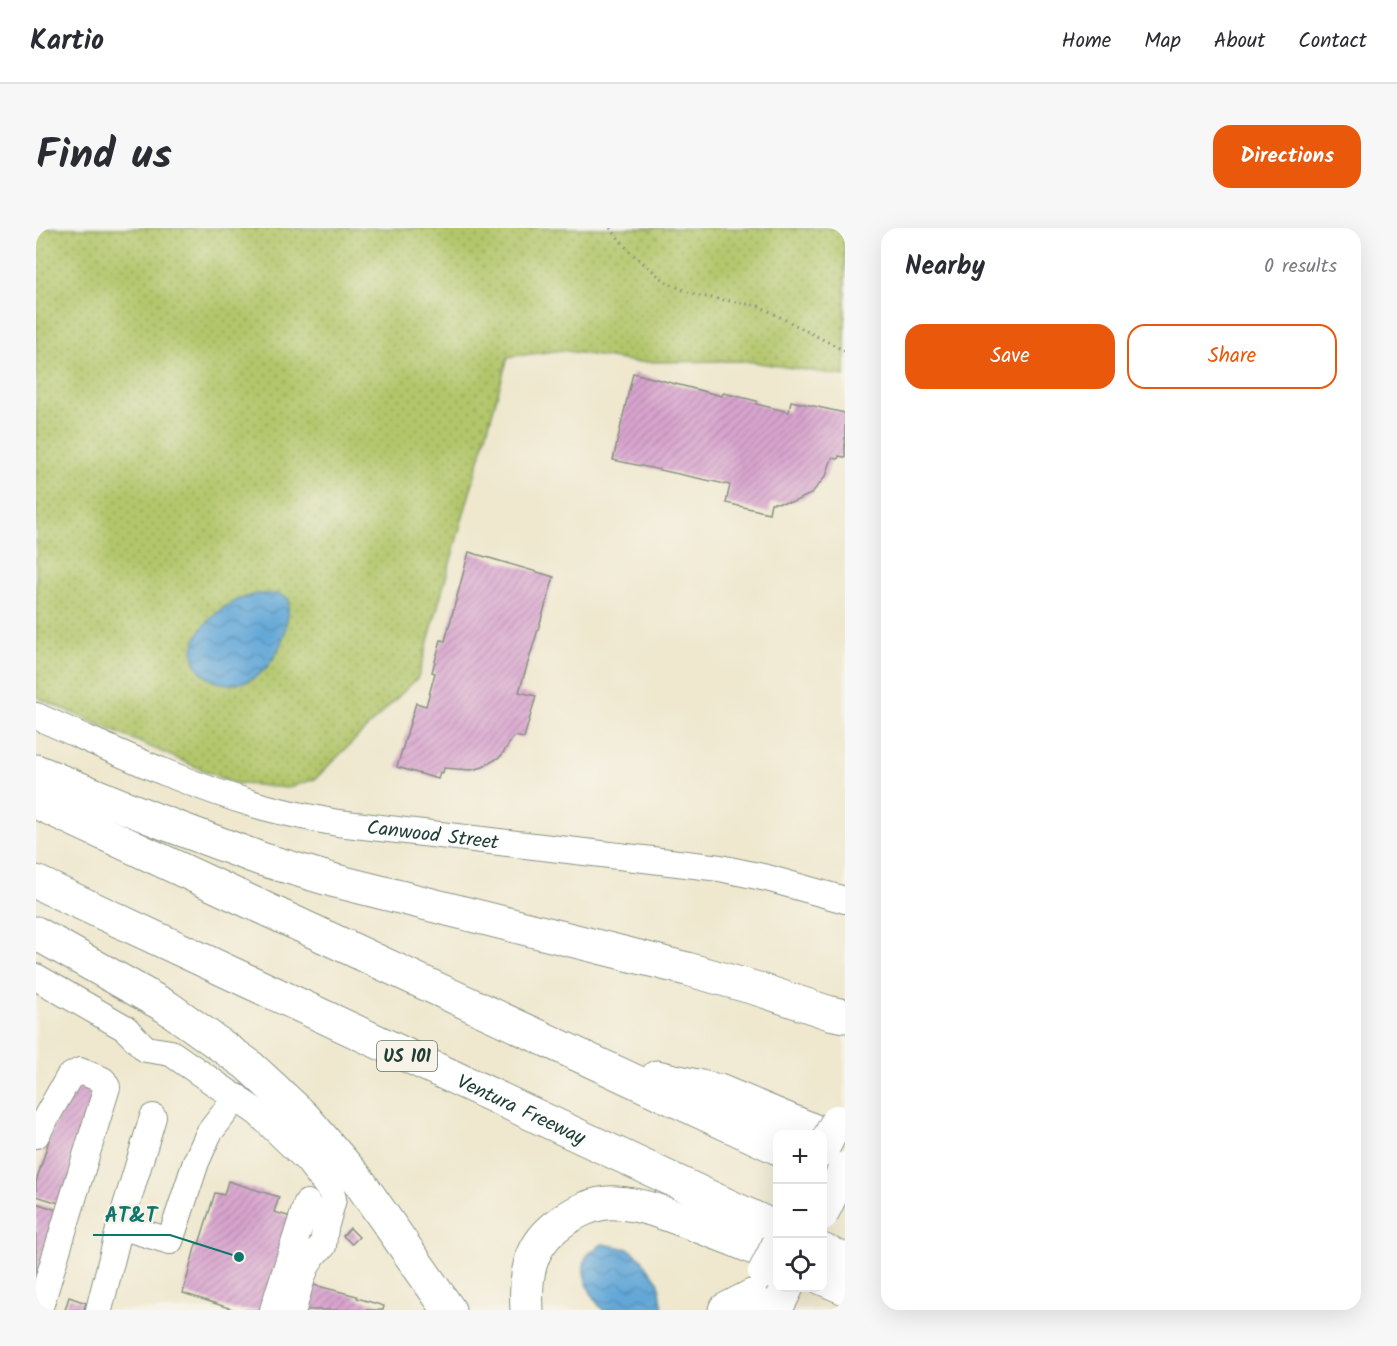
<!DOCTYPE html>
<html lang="en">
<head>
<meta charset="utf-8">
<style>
  :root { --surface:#fff; --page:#f7f7f7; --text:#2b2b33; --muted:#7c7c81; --line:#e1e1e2; --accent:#ea580c }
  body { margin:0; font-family:Kalam,sans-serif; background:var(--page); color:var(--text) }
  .controls { position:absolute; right:18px; bottom:18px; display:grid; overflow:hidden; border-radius:12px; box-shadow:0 6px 24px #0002 }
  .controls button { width:54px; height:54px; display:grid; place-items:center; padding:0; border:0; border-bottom:2px solid var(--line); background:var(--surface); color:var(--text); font:30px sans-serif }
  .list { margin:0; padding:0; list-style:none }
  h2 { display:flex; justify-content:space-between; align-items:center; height:78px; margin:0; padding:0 24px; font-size:26px }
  h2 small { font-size:20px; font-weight:400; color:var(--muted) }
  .actions { display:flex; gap:12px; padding:18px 24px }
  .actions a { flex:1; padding:14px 0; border:2px solid var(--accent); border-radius:18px; text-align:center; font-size:21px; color:var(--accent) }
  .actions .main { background:var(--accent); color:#fff }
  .icon { flex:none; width:33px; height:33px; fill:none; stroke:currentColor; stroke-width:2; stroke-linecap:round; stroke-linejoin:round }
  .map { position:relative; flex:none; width:809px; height:1082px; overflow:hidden; border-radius:18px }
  header { display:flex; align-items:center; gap:36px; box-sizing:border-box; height:84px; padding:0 30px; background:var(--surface); border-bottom:2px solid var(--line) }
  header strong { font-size:28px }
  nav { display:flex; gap:33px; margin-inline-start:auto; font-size:21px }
  .intro { display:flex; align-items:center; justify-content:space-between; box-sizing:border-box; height:144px; padding:0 36px }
  h1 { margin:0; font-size:42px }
  .button { padding:15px 27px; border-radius:18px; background:var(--accent); color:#fff; font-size:21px; font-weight:700 }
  main { display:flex; gap:36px; padding:0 36px }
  aside { flex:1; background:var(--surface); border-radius:18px; box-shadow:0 6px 24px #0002 }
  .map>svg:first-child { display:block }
  .grass { fill:url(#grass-dots); stroke:#68824f; stroke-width:1.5 }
  .water { fill:url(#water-waves); stroke:#407286; stroke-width:1.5 }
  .building { fill:url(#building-hatch) }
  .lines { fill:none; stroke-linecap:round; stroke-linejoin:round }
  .minor-casing { stroke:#879282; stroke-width:28 }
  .major-casing { stroke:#879282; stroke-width:34 }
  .highway-casing { stroke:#879282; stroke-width:35 }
  .path { stroke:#879282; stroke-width:3; stroke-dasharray:1.5 4.5; stroke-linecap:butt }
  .minor { stroke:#fff; stroke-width:26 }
  .major { stroke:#fff; stroke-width:32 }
  .highway { stroke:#fff; stroke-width:33 }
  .major-bridge-casing { stroke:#879282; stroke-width:34; stroke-linecap:butt }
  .major-bridge { stroke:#fff; stroke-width:32 }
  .labels { text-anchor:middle; stroke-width:5; stroke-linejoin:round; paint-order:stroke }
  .shield { fill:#f7f3e8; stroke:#60746a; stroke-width:1.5 }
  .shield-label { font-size:18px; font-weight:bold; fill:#1f3d34 }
  .street-label { font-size:20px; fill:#1f3d34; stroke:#f7f3e8 }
  .leader { fill:none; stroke:#0f766e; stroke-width:2 }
  .callout-dot { fill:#0f766e; stroke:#f7f3e8; stroke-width:2 }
  .callout-label { font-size:21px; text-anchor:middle; font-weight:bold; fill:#0f766e; stroke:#f7f3e8; stroke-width:5; stroke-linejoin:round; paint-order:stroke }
</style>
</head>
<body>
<header>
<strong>Kartio</strong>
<nav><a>Home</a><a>Map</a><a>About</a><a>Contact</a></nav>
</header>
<div class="intro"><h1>Find us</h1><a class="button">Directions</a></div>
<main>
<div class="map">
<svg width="809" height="1082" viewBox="0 0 809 1082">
  <defs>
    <pattern id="grass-dots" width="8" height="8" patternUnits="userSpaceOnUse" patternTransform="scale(1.5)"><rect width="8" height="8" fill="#b2c66a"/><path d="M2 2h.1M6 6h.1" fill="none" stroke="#90a258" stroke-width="1.8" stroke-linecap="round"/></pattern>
    <pattern id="water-waves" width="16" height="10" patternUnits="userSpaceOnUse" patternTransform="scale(1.5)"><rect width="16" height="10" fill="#62a7d8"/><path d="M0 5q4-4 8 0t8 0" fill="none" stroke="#5089b0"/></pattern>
    <pattern id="building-hatch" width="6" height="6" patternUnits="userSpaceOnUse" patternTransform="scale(1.5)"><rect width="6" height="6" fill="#d9a4cf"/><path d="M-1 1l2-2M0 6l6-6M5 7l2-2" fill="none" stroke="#af87a9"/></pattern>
  </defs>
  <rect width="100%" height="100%" fill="#f7f3e8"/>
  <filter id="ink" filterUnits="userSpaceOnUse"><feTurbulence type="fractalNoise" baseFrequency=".0167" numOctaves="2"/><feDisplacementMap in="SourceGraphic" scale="12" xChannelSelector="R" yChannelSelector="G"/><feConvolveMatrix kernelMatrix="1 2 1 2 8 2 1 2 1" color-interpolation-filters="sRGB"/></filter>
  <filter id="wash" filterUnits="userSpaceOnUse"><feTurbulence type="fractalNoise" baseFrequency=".008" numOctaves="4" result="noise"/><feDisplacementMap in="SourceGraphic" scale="24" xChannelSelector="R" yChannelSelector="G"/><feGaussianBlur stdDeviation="1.35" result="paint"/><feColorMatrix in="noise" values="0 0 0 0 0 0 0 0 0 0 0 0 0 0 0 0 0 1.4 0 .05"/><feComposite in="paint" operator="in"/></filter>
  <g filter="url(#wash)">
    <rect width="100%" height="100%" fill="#efe8cf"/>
    <path class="grass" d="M0 0H809V148L710 133 598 134 526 122 472 129 382 449 279 551 251 560 197 555 0 469Z"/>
    <g class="water">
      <path d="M222 366H244L253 371C248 503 120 456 168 398 185 379 197 371 222 366Z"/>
      <path d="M566 1016 593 1021 604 1029 623 1055 627 1082H567C557 1071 541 1044 551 1028 554 1024 562 1019 566 1016Z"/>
    </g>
    <g id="blocks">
      <g class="building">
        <path d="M597 145 686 168 687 165 721 173 720 176 753 184 755 173 809 185V229L803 228 802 231 796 230 790 248 775 266 757 274 735 275 733 285 690 275 694 257 577 232Z"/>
        <path d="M433 324 518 349 483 464 500 468 488 510 478 508 465 528 447 539 435 542 408 540 407 545 404 544 402 551 361 539 380 475 390 478 399 445 396 444 405 412 409 413Z"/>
        <path d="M40 855 65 863 29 977 0 968V954L24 877 31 870 35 871Z"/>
        <path d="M192 953 243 969 238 984 262 991 233 1082H199L147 1065 160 1016H163L179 965 188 967Z"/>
        <path d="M0 975 27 984 0 1070Z"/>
        <path d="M314 1000 323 1009 316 1016 307 1008Z"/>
        <path d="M274 1056 321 1068V1070L348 1078 347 1082H266Z"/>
        <path d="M33 1069 50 1075 48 1082H29Z"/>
      </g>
    </g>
  </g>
  <g filter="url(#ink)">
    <use href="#blocks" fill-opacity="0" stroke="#879282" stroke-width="1.5"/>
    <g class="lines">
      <defs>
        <g id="minor">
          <path id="s1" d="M0 488C73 520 145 555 221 577 248 585 275 590 302 595L684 640 731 650 809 672"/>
          <path d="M0 749 89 800 110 821 135 825 222 885 272 933 295 963 297 971 289 1000 287 1018C268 1030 263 1061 257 1082"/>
          <path d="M0 907 33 849 44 843 67 852 71 859 3 1082"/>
          <path d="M84 998 117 889"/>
          <path d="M63 1082 84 998 134 1013 160 934 173 905 201 869"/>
          <path d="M237 1082 271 975"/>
        </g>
        <path id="major" d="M740 1082 751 1060"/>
        <g id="highway">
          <path d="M0 543 123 593 225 631 296 652 651 741 722 761 794 785 809 788"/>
          <path d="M0 574 742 920"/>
          <path id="s2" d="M0 654 742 1001"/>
          <path d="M0 705 131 779 211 836 236 859 267 888 322 952 413 1082"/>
          <path d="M621 849 683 863 786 906"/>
          <path d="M786 941 809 952"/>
          <path d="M786 1022 809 1032"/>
          <path d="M786 1050 809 1060"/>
          <path d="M491 1082C489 1050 492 1021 519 999 536 985 559 973 581 975 606 976 630 986 652 994 682 1005 712 1017 742 1030"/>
          <path d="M689 1082 716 1068"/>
        </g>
      </defs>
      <use href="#minor" class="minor-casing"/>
      <use href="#major" class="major-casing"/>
      <use href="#highway" class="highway-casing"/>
      <path class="path" d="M574 0 594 24 631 55 659 67 723 78 809 123"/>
      <use href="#minor" class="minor"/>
      <use href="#major" class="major"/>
      <use href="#highway" class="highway"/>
      <defs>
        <g id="major-bridge">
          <path d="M786 923 801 893"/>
          <path d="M786 986 809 940"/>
          <path d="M728 1044 742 1016"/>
        </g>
      </defs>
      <use href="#major-bridge" class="major-bridge-casing"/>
      <use href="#major-bridge" class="major-bridge"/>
    </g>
  </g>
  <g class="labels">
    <rect class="shield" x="341" y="813" width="60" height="30" rx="4.5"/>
    <g class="shield-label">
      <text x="371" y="834">US 101</text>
    </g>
    <g class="street-label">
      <text dy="7" stroke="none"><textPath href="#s1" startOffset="417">Canwood Street</textPath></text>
      <text dy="7" stroke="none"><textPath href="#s2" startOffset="536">Ventura Freeway</textPath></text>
    </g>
  </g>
  <path class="leader" d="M203 1029L134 1007H57"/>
  <circle class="callout-dot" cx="203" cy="1029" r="6"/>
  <g class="callout-label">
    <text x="95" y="994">AT&amp;T</text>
  </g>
</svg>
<div class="controls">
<button>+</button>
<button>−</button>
<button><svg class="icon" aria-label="locate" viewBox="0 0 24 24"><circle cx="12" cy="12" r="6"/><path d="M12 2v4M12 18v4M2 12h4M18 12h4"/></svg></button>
</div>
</div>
<aside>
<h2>Nearby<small>0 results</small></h2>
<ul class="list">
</ul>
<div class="actions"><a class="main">Save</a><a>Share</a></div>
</aside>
</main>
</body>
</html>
